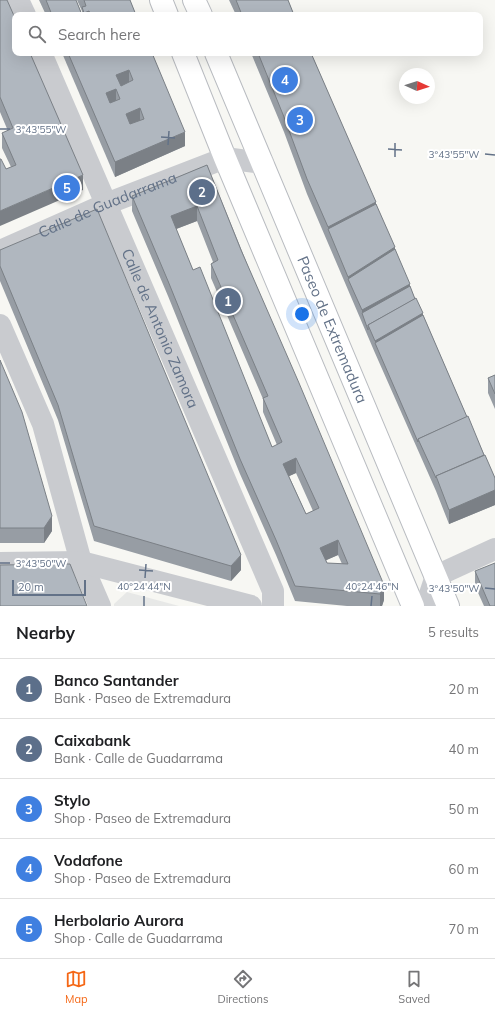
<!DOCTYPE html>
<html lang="en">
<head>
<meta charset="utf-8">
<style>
  :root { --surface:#fff; --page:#f2f2f2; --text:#202124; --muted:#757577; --line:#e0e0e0; --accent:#f56715 }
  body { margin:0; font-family:Mulish,sans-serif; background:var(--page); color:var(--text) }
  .compass { position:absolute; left:399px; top:68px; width:36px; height:36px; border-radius:50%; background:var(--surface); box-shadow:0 4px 16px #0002; rotate:93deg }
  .scale { position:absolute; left:12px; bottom:10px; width:74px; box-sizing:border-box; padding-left:4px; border:2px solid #637288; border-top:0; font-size:11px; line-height:14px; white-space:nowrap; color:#637288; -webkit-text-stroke:3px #fff; paint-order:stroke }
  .you { position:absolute; left:302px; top:314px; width:14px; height:14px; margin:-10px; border:3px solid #fff; border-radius:50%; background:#1a73e8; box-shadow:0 0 0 6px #1a73e833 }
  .badge { display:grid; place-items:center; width:26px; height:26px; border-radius:50%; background:var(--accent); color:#fff; font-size:13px; font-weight:700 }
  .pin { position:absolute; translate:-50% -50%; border:2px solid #fff; box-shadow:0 1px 4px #0006 }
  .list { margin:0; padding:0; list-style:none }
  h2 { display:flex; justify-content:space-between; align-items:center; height:52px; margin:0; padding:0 16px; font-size:17px }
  h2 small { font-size:13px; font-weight:400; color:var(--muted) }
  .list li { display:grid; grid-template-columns:26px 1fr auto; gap:12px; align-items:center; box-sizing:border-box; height:60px; padding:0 16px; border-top:1px solid var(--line) }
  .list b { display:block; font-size:15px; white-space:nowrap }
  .list p { margin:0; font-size:13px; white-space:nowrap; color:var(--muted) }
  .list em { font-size:13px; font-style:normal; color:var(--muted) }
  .icon { flex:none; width:22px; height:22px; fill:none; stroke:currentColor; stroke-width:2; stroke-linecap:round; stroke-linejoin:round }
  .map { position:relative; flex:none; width:495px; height:606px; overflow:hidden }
  .search { position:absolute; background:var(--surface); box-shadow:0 4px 16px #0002; left:12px; right:12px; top:12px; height:44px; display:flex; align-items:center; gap:10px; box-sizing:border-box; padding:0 14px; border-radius:8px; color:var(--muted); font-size:15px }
  .sheet { height:352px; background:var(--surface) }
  nav { display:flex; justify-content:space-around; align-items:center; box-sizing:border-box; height:56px; border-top:1px solid var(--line); background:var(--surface); font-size:11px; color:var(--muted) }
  nav a { display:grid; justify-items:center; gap:2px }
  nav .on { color:var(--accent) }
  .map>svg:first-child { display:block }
  .built { fill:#e7e8e7 }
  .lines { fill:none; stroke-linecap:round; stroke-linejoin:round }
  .primary-casing { stroke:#b9bcc1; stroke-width:24 }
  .street { stroke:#c9cbcf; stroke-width:22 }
  .primary { stroke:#fff; stroke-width:22 }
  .wall { fill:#979da4; fill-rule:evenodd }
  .shaded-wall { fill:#7b8086 }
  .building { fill:#b0b7bf; stroke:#7b8086; fill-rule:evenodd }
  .ticks { fill:none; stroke:#637288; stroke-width:1.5 }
  .labels { text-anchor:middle; stroke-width:4; stroke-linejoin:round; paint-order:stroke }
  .street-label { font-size:15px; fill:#637288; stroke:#fff }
  .ticks-label { font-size:10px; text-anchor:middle; fill:#637288; stroke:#fff; stroke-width:4; stroke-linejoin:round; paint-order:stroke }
</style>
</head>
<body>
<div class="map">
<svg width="495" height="606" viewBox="0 0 495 606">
  <rect width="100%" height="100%" fill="#f7f7f3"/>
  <path class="built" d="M127 592 179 606H114V604Z"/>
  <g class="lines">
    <defs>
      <g id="primary">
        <path d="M161 0 167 15"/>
        <path d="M194 0 201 15"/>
        <path d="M183 53 225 158 413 606"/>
        <path id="s3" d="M216 53 448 606"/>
      </g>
    </defs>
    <use href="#primary" class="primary-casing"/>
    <g class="street">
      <path d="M18 0 25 15"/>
      <path id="s1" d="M41 53 273 591V606"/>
      <path id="s2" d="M0 251 106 204 225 158 263 163"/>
      <path d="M0 325 43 424 81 562 100 606"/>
      <path d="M0 563 81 562 251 606"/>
      <path d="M426 606 436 576 495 549"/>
    </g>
    <use href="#primary" class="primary"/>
  </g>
  <g class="wall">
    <path d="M0 0 83 190 6 169 11 167 2 148V133L8 131 0 112Z"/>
    <path d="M39 0H76L82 14V11L77 0H130L136 15H46Z"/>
    <path d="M229 0H288L294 15H236Z"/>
    <path d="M62 53H152L185 146 115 177Z"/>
    <path d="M251 53H311L376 204 395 249 415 299 423 315 467 417 495 478V505L449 524 436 491 375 353 307 194 284 132Z"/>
    <path d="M207 165 384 600 382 606H347L295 601 276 555 240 474 168 296 132 211V196ZM197 221 213 262 211 264V278L263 399V412L277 445 272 447 193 270 176 229ZM296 473 313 511 306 514 289 476ZM338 555 342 564 327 563 326 560Z"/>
    <path d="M0 250 241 570 231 581 94 541 58 420 0 281Z"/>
    <path d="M0 360 52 531 44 543H0Z"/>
    <path d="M495 375V409L488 393V378Z"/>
    <path d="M475 571 495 606H484L475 586Z"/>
  </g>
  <g class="shaded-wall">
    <path d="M89 11V15H84V13Z"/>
    <path d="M129 70V85L116 90V75Z"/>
    <path d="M116 89V104L106 108V93Z"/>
    <path d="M140 108V123L126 129V114Z"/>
    <path d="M185 132V146L115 177V162Z"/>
    <path d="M83 175V190L0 226V211Z"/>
    <path d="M376 202V217L328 229V227Z"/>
    <path d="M197 206V221L171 231V216Z"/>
    <path d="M395 247V260L348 279V277Z"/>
    <path d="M410 284V294L362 313V310Z"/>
    <path d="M423 313V326L375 343V341Z"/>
    <path d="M296 458V473L283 479V464Z"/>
    <path d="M495 490V505L449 524V510Z"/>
    <path d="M52 516V531L44 543V528Z"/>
    <path d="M338 540V555L320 563V548Z"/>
    <path d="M241 555V570L231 581V566Z"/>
    <path d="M384 585V600L382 606H380V594Z"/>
  </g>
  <g class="building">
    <path d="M0 0H7L15 18V53H30L83 175 0 211V159H1L6 169 16 165 2 133 13 128 0 97Z"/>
    <path d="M46 0H76L82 15H52Z"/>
    <path d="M84 0H130L136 15H91L89 11 84 13 82 7 86 6Z"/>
    <path d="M236 0H288L294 15H242Z"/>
    <path d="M68 53H152L185 132 115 162ZM129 70 133 80 121 86 116 75ZM116 89 120 99 110 103 106 93ZM140 108 144 119 130 124 126 114Z"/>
    <path d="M258 53H311L376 202 328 227 307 179 284 117Z"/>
    <path d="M207 165 241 250 299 383 384 585 380 594 295 586 276 540 240 459 168 281 132 196ZM197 206 218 260 211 264 268 396 263 398 282 442 272 447 200 267 193 270 171 216ZM296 458 319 508 306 514 283 464ZM338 540 348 564 327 563 320 548Z"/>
    <path d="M376 204 395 247 348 277 328 229Z"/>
    <path d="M97 209 241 555 231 566 94 526 58 405 0 266V250Z"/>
    <path d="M395 249 410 284 362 310 348 279Z"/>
    <path d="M410 286 415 299 368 325V330L362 313Z"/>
    <path d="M416 298 423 313 375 341 368 325Z"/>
    <path d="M423 315 467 417 418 439V442L375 343Z"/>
    <path d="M0 360 22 412 52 516 44 528H0Z"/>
    <path d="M495 375V394L488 378Z"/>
    <path d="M468 416 484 455 436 476V478L418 439Z"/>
    <path d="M485 455 495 478V490L449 510 436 476Z"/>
    <path d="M495 563V606H490L475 571Z"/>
    <path d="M70 564 87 606H0V565Z"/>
  </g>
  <path class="ticks" d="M0 129H10M161 137 175 138M168 145 169 131M388 149 402 150M485 154 495 155M395 157V143M0 563H10M139 570 153 571M145 578 146 564M485 588 495 589M144 606V596M371 606 372 596"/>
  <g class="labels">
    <g class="street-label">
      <text dy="5" stroke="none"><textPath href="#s2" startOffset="117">Calle de Guadarrama</textPath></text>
      <text dy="5" stroke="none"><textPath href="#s1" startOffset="300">Calle de Antonio Zamora</textPath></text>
      <text dy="5" stroke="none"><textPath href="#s3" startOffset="300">Paseo de Extremadura</textPath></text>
    </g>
  </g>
  <g class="ticks-label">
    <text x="41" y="133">3°43'55"W</text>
    <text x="454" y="158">3°43'55"W</text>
    <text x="41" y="567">3°43'50"W</text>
    <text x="144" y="590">40°24'44"N</text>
    <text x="372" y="590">40°24'46"N</text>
    <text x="454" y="592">3°43'50"W</text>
  </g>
</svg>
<svg class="compass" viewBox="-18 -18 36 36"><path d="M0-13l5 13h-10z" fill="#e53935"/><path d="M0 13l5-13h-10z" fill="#757577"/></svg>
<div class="scale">20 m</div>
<div class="you"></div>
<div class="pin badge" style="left:228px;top:301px;background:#5c6f8a">1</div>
<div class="pin badge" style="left:202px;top:192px;background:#5c6f8a">2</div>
<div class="pin badge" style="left:300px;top:120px;background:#3f7fe0">3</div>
<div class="pin badge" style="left:285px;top:80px;background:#3f7fe0">4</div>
<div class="pin badge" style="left:67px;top:188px;background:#3f7fe0">5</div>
<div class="search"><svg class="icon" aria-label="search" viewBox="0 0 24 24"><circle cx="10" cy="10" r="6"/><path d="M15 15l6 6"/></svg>Search here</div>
</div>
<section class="sheet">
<h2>Nearby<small>5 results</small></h2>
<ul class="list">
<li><span class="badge" style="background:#5c6f8a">1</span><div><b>Banco Santander</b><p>Bank · Paseo de Extremadura</p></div><em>20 m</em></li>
<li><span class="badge" style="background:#5c6f8a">2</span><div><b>Caixabank</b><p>Bank · Calle de Guadarrama</p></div><em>40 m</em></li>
<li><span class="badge" style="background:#3f7fe0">3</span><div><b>Stylo</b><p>Shop · Paseo de Extremadura</p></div><em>50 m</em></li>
<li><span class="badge" style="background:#3f7fe0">4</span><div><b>Vodafone</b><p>Shop · Paseo de Extremadura</p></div><em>60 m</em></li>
<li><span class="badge" style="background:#3f7fe0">5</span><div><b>Herbolario Aurora</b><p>Shop · Calle de Guadarrama</p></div><em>70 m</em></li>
</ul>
</section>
<nav>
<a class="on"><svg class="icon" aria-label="map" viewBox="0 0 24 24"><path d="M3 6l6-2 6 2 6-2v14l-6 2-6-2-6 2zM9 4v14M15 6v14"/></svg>Map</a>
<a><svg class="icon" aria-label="directions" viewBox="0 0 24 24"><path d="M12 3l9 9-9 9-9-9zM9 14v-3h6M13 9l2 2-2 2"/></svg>Directions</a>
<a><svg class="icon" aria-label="saved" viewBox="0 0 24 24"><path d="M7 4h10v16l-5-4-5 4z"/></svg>Saved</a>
</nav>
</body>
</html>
